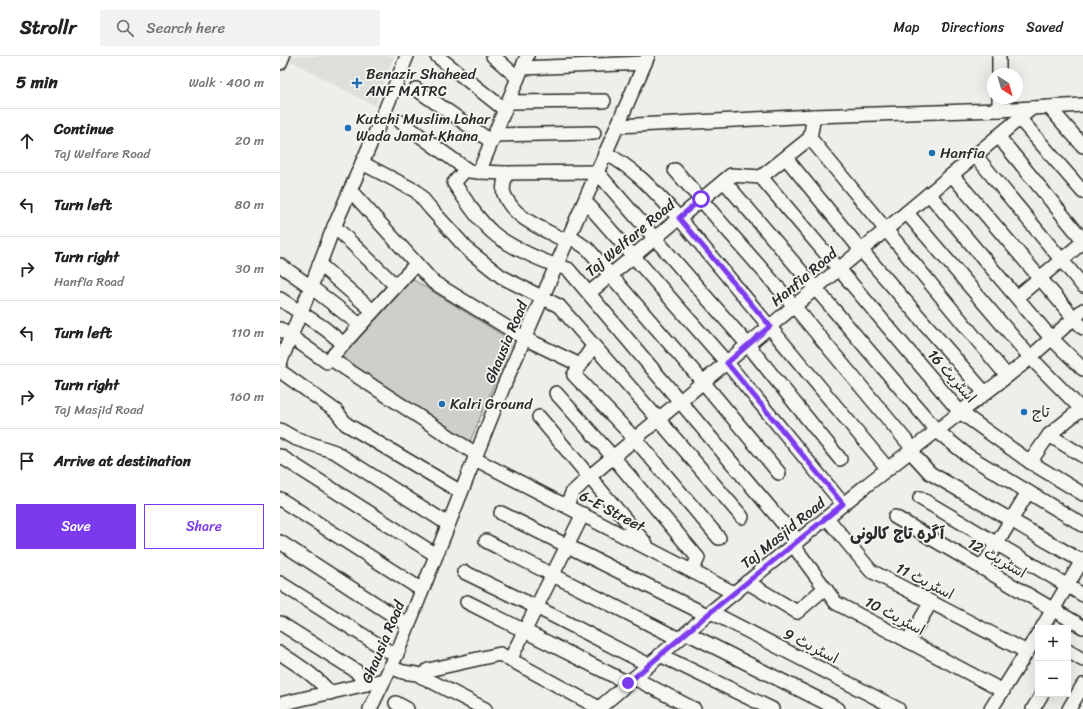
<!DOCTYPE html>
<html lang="en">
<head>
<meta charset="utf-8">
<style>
  :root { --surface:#fff; --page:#f2f2f2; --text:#222; --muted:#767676; --line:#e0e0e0; --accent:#7c3aed }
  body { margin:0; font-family:Sriracha,"Playpen Sans Arabic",sans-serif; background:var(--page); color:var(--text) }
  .controls { position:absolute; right:12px; bottom:12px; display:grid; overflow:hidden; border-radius:0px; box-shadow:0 4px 16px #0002 }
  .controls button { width:36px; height:36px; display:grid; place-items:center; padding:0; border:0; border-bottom:1px solid var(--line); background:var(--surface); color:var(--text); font:20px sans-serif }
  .compass { position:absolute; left:707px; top:12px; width:36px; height:36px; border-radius:50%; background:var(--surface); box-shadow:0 4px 16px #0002; rotate:143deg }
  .stop { position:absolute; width:12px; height:12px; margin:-9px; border:3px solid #7c3aed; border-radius:50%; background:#fff }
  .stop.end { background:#7c3aed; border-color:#fff; box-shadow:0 1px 4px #0008 }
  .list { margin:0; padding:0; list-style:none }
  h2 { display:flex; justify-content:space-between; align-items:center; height:52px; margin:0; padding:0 16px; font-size:17px }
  h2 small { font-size:13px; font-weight:400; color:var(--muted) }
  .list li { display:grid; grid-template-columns:26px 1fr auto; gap:12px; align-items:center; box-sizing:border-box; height:64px; padding:0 16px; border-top:1px solid var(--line) }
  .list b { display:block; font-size:15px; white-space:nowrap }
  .list p { margin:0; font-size:13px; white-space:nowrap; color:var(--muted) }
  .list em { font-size:13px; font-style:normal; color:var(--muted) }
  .actions { display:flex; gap:8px; padding:12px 16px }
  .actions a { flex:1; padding:9px 0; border:1px solid var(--accent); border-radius:0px; text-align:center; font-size:14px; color:var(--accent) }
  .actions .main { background:var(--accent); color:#fff }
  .icon { flex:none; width:22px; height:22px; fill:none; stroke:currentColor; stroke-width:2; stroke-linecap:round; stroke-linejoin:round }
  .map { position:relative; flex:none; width:803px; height:653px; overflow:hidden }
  header { display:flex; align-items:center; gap:24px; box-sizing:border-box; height:56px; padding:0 20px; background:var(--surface); border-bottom:1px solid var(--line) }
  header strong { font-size:19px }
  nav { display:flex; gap:22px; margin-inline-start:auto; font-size:14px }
  .search { width:280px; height:36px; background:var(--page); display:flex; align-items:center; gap:10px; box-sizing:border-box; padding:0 14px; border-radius:0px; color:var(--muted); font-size:15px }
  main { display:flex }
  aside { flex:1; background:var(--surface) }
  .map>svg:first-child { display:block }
  .built { fill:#dededb }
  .green { fill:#cececa; stroke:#7c7c7a }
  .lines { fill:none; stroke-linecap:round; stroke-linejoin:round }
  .minor-casing { stroke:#2b2b2b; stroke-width:16 }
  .minor { stroke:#f6f6f2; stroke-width:13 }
  .route { stroke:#7c3aed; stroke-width:5 }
  .poi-dot { fill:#1f6fb2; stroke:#f6f6f2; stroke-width:1.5 }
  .labels { text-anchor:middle; stroke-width:3.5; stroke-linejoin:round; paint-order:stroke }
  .poi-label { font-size:15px; fill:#2b2b2b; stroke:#f6f6f2; text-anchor:start }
  .street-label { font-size:15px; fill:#2b2b2b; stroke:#f6f6f2 }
  .neighbourhood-label { font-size:16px; font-weight:bold; fill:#2b2b2b; stroke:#f6f6f2 }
</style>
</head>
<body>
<header>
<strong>Strollr</strong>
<div class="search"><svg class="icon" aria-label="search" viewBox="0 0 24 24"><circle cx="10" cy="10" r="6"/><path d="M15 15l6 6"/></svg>Search here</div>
<nav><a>Map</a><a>Directions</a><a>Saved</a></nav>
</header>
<main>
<aside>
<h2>5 min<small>Walk · 400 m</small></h2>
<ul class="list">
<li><svg class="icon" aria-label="ahead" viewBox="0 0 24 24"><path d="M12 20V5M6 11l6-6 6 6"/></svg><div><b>Continue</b><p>Taj Welfare Road</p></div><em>20 m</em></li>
<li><svg class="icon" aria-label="left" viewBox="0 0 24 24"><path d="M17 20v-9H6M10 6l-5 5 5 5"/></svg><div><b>Turn left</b></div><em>80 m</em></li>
<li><svg class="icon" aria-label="right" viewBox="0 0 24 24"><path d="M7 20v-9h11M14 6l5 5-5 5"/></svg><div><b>Turn right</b><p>Hanfia Road</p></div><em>30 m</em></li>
<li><svg class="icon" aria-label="left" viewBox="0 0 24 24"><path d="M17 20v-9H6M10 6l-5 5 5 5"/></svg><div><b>Turn left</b></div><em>110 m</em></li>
<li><svg class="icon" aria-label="right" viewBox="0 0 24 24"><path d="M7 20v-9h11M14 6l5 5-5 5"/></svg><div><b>Turn right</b><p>Taj Masjid Road</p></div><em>160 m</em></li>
<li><svg class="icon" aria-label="arrive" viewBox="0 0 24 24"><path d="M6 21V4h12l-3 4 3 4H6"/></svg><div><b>Arrive at destination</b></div></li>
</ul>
<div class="actions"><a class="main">Save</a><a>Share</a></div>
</aside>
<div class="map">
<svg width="803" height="653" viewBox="0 0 803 653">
  <rect width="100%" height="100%" fill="#eeeeea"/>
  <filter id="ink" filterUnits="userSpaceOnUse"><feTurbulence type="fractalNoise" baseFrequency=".025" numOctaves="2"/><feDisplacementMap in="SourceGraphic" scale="8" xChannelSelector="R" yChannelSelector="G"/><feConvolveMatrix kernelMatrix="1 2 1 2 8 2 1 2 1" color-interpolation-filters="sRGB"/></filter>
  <g filter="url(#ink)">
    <path class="built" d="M9 0H114L95 50 7 3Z"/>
    <path class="green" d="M126 219 232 285 187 393 50 303Z"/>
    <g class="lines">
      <defs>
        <g id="minor">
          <path d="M157 0 225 54"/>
          <path d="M213 0 238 22"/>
          <path d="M0 7 3 0"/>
          <path d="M242 12 365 7"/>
          <path d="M719 18V0"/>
          <path d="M136 33 212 86"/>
          <path d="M228 46 324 45"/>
          <path d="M769 51 803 90"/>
          <path d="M719 54V42"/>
          <path d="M534 60 530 82 727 320"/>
          <path d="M739 62 803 136"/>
          <path d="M121 66 189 115 199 116 226 117 317 116 468 289 560 403"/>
          <path d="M337 70 534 60 719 54 803 49"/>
          <path d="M215 79 314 77"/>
          <path d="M718 80 803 184"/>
          <path d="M325 97C356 113 376 137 399 162L608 413"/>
          <path d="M695 99 803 230"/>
          <path d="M506 102 581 194 705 337"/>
          <path d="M82 107 136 135 151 153 189 195 222 221 279 250 379 364 462 461"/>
          <path d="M186 113 174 127C186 145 197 162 212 176 227 190 268 208 288 213L518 485"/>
          <path d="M395 114 514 250 633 393"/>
          <path d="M199 116 247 0"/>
          <path d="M226 117C225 122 222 133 224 138 234 164 265 173 287 186"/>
          <path d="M672 119 794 262 803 272"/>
          <path d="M481 121 680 356 750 406 803 438"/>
          <path d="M444 125 657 375 687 399 803 469"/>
          <path d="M70 134 153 226 244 282 300 309"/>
          <path d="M649 138 771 282 803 313"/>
          <path d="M305 145 447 307 563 448"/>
          <path d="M627 157 750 301 803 355"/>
          <path d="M54 170 116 230"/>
          <path d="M289 180 308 193 423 326 499 417"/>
          <path d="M39 208 93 255"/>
          <path d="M0 209 31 231 80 269"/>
          <path d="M309 237 451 119 481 121 530 82"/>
          <path d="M737 241 803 186"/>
          <path d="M0 243 44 272 64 288"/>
          <path d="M0 273 47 306 136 208"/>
          <path d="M313 290 294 319 355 383 439 482"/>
          <path d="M51 303 196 398"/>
          <path d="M0 307 31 231 51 178 104 57 127 0"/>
          <path d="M0 315 56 355 66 368 181 436"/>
          <path d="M276 337 334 402 418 502 412 515"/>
          <path d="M259 361 366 488"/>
          <path d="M0 374 14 382 55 396 168 468"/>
          <path d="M769 379 803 400"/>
          <path d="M630 395 650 417 803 506"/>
          <path d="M0 400 156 499"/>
          <path d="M195 403 454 537"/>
          <path d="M750 406 769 379 801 353"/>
          <path d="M640 442 803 539"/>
          <path d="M0 443 142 534"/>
          <path d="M287 449 292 437 309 421 752 52"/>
          <path d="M221 457 427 559"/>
          <path d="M615 461 803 571"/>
          <path d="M547 462 591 515 747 596"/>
          <path d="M206 485 399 583"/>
          <path d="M0 486 128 569"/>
          <path d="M513 489 556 547 723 635"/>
          <path d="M702 512 748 436"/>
          <path d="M184 516 256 551 369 609"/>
          <path d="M467 526 517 556 545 532"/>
          <path d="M0 527 116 600"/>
          <path d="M187 546 348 627"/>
          <path d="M431 556 618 653"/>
          <path d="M0 567 76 615 86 628"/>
          <path d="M762 572 803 503"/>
          <path d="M407 577 558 653"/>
          <path d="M628 585 651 546"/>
          <path d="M788 595 803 604"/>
          <path d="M0 597C18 609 36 620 50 637"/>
          <path d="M380 599 492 653"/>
          <path d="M230 604 303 458"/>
          <path d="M110 611 123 616 137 618 205 653"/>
          <path d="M142 621 148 614 220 598 319 652"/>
          <path d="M354 622 414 653"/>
          <path d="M116 647 127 653"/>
          <path d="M0 648 104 624"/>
          <path d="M90 653 116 600 224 329 368 0"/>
          <path d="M318 653 427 559 513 489 588 428 744 307 803 254"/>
          <path d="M711 653 758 578"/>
          <path d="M753 653 762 638"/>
          <path d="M789 653 803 629"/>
        </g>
      </defs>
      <use href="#minor" class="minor-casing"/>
      <use href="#minor" class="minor"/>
    </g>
  </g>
  <g class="lines" filter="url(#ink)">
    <path class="route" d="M348 627 427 559 563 448 447 307 490 270 399 162 421 143"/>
  </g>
  <g class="poi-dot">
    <path d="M75 21h4v4h4v4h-4v4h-4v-4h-4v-4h4z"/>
    <circle cx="68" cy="72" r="4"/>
    <circle cx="652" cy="97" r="4"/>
    <circle cx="162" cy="348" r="4"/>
    <circle cx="744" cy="356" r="4"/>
  </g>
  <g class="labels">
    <g class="poi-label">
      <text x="86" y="23">Benazir Shaheed<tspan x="86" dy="17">ANF MATRC</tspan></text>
      <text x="76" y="68">Kutchi Muslim Lohar<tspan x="76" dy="17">Wada Jamat Khana</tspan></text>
      <text x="660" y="102">Hanfia</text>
      <text x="170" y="353">Kalri Ground</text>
      <text x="752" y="361">تاج</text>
    </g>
    <g class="street-label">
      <text transform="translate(350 182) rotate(-40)" y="5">Taj Welfare Road</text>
      <text transform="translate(524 221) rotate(-40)" y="5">Hanfia Road</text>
      <text transform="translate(226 286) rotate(-67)" y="5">Ghausia Road</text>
      <text transform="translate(672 320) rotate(49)" y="5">اسٹریٹ 16</text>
      <text transform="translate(332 455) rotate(28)" y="5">6-E Street</text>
      <text transform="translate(503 477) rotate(-39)" y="5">Taj Masjid Road</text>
      <text transform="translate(717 502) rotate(30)" y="5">اسٹریٹ 12</text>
      <text transform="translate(645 525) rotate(27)" y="5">اسٹریٹ 11</text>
      <text transform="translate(615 560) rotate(28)" y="5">اسٹریٹ 10</text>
      <text transform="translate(103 586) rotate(-67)" y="5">Ghausia Road</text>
      <text transform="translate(531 590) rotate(27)" y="5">اسٹریٹ 9</text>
    </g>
    <g class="neighbourhood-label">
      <text x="617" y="483">آگرہ تاج کالونی</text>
    </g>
  </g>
</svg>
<div class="controls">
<button>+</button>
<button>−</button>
</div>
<svg class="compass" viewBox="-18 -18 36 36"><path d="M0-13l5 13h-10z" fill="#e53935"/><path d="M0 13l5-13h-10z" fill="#767676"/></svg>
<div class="stop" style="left:421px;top:143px"></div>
<div class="stop end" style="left:348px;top:627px"></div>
</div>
</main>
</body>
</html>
